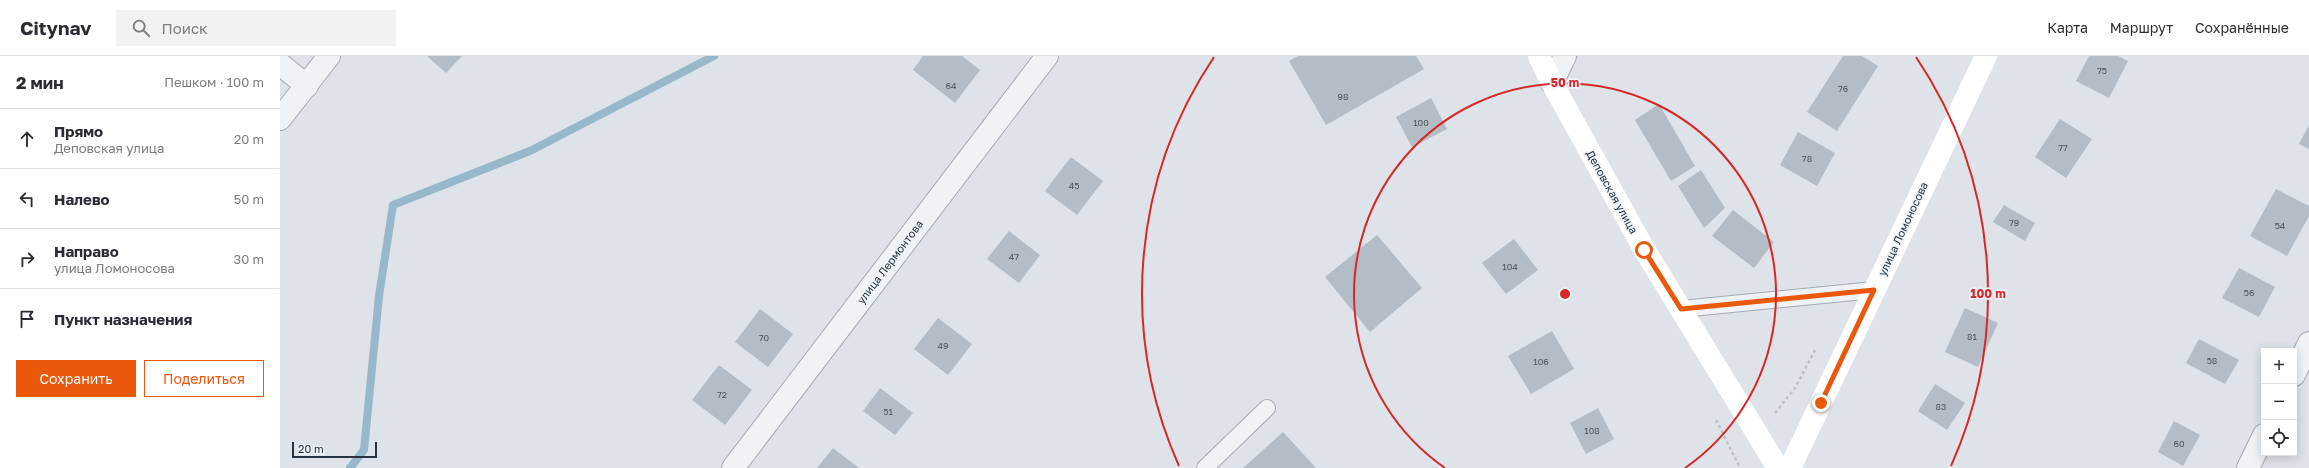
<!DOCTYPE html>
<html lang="ru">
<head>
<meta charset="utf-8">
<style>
  :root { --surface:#fff; --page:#f2f2f3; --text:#2b2b33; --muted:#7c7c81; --line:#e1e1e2; --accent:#ea580c }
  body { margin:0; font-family:"Golos Text",sans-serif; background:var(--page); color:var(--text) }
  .controls { position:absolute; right:12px; bottom:12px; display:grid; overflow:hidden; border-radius:0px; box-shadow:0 2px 10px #0003 }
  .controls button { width:36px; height:36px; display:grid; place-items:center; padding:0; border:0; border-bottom:1px solid var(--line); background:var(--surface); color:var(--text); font:20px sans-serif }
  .scale { position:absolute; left:12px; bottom:10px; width:85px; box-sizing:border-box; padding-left:4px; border:2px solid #26333f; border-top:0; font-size:11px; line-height:14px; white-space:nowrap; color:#26333f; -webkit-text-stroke:3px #edf2f6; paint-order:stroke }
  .stop { position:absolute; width:12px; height:12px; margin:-9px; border:3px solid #ea580c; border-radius:50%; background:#fff }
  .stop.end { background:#ea580c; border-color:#fff; box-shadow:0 1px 4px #0008 }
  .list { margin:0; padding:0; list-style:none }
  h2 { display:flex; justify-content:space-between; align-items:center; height:52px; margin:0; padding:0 16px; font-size:17px }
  h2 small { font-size:13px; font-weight:400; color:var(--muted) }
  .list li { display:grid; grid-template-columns:26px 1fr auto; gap:12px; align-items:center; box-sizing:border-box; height:60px; padding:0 16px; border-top:1px solid var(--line) }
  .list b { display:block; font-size:15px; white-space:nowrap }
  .list p { margin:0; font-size:13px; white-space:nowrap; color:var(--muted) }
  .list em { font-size:13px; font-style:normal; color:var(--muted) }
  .actions { display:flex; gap:8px; padding:12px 16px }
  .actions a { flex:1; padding:9px 0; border:1px solid var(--accent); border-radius:0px; text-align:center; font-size:14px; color:var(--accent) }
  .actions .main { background:var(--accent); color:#fff }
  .icon { flex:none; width:22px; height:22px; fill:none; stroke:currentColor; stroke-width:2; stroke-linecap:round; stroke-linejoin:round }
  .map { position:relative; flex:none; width:2029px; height:412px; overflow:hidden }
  header { display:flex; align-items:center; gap:24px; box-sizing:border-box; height:56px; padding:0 20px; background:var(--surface); border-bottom:1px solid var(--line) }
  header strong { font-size:19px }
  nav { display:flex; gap:22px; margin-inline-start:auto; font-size:14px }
  .search { width:280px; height:36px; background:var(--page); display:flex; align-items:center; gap:10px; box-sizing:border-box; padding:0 14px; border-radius:0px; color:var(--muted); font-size:15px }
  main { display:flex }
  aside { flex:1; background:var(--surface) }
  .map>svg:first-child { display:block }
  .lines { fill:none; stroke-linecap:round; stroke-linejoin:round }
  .stream { stroke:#96b8ca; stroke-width:8 }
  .building { fill:#b4bdc5 }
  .lane-casing { stroke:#a2abb2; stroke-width:18 }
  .street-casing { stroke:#a2abb2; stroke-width:24 }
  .path { stroke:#bbc1c6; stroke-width:2.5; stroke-dasharray:3 3; stroke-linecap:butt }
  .lane { stroke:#f0f3f6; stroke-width:16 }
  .street { stroke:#f0f3f6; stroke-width:22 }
  .secondary { stroke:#fff; stroke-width:22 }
  .route { stroke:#ea580c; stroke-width:5 }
  .ring { fill:none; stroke:#d62828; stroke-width:2 }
  .labels { text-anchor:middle; stroke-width:3.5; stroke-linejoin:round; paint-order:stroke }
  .number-label { font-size:9px; fill:#4a5660 }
  .street-label { font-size:11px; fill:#26333f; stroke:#edf2f6 }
  .centre { fill:#d62828; stroke:#edf2f6; stroke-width:2 }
  .ring-label { font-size:12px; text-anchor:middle; font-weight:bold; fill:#d62828; stroke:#edf2f6; stroke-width:3.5; stroke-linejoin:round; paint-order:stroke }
</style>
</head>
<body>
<header>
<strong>Citynav</strong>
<div class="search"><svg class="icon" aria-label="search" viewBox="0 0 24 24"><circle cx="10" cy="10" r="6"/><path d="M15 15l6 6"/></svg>Поиск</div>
<nav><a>Карта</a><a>Маршрут</a><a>Сохранённые</a></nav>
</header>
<main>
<aside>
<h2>2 мин<small>Пешком · 100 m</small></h2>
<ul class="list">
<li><svg class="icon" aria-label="ahead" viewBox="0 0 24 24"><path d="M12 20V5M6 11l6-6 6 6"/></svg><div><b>Прямо</b><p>Деповская улица</p></div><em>20 m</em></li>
<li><svg class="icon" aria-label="left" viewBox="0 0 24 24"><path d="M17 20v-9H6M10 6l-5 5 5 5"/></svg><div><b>Налево</b></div><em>50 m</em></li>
<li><svg class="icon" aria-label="right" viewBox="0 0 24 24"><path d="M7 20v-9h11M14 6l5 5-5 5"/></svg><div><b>Направо</b><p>улица Ломоносова</p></div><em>30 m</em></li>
<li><svg class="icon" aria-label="arrive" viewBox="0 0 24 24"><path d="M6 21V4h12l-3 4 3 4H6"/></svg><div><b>Пункт назначения</b></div></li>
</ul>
<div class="actions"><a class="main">Сохранить</a><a>Поделиться</a></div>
</aside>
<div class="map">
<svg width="2029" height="412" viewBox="0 0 2029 412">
  <rect width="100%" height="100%" fill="#dde3e8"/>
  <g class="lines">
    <path class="stream" d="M70 412 84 394 99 240 113 149 250 95 434 0"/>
  </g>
  <g class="building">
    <path d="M147 0H182L166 17Z"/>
    <path d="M643 0H682L700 14 675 47 633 14Z"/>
    <path d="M1018 0H1136L1144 13 1046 69 1009 5Z"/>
    <path d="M1563 0H1582L1598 10 1557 75 1527 56Z"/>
    <path d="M1809 0H1838L1848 5 1829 42 1796 25Z"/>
    <path d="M1151 42 1167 73 1132 91 1116 61Z"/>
    <path d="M1379 48 1415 110 1391 125 1355 64Z"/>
    <path d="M1780 63 1812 83 1786 122 1755 101Z"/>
    <path d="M2029 69V93L2019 88Z"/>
    <path d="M1518 76 1555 97 1537 130 1500 109Z"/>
    <path d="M791 101 823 125 797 159 765 135Z"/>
    <path d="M1421 114 1445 152 1424 172 1398 130Z"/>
    <path d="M1996 133 2029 150V160L2007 200 1970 180Z"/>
    <path d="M1724 149 1755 167 1745 185 1713 166Z"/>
    <path d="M1453 154 1494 186 1474 212 1432 180Z"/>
    <path d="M729 175 760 199 739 227 707 203Z"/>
    <path d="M1097 179 1142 232 1090 276 1045 221Z"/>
    <path d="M1234 183 1258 214 1226 238 1202 207Z"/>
    <path d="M1959 212 1995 231 1979 261 1942 242Z"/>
    <path d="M1685 252 1718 267 1698 311 1665 296Z"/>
    <path d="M480 253 513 278 488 311 455 286Z"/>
    <path d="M658 262 692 288 668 319 634 293Z"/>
    <path d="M1272 275 1294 313 1251 338 1228 300Z"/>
    <path d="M1919 283 1959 304 1945 328 1906 307Z"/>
    <path d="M439 309 472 334 445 369 412 344Z"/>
    <path d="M1655 328 1685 347 1667 374 1638 355Z"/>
    <path d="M600 332 633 357 615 379 583 355Z"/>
    <path d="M1318 352 1334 383 1306 398 1290 367Z"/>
    <path d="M1894 365 1920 379 1903 410 1878 396Z"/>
    <path d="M1003 376 1036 412H963Z"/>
    <path d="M553 392 579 412H537Z"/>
  </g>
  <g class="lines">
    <defs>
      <g id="lane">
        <path d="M1401 253 1594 234"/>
        <path d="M925 412 987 352"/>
      </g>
      <g id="street">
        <path d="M0 8 27 30"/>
        <path d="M1272 27 1285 0"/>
        <path d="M0 63 49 0"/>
        <path d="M2014 319 2029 287"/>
        <path d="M453 412 767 0"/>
        <path d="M1968 412 1984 379"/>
      </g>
    </defs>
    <use href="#lane" class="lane-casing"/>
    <use href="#street" class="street-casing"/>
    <g class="path">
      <path d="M1495 357 1515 332 1535 294"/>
      <path d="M1436 364 1460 412"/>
    </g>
    <use href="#lane" class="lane"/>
    <use href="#street" class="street"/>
    <g class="secondary">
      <path d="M1259 0 1272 27 1364 193 1498 412"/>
      <path d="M1510 412 1706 0"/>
    </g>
  </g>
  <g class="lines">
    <path class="route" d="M1364 194 1401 253 1594 234 1541 347"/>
  </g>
  <g class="ring">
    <path d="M1165 412A211 211 0 1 1 1405 412"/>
    <path d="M899 410A423 423 0 0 1 934 1M1636 1A423 423 0 0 1 1671 410"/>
  </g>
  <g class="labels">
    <g class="number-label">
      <text x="1822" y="18">75</text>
      <text x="671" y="33">64</text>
      <text x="1563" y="36">76</text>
      <text x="1063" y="44">98</text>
      <text x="1141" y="70">100</text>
      <text x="1783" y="95">77</text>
      <text x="1527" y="106">78</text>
      <text x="794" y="133">45</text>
      <text x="1734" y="170">79</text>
      <text x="2000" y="173">54</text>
      <text x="734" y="204">47</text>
      <text x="1230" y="214">104</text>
      <text x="1969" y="240">56</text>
      <text x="1692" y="284">81</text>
      <text x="484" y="285">70</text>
      <text x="663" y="293">49</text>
      <text x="1932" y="308">58</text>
      <text x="1261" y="309">106</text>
      <text x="442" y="342">72</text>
      <text x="1661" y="354">83</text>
      <text x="608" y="359">51</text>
      <text x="1312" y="378">108</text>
      <text x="1899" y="391">60</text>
    </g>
    <g class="street-label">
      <text transform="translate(1332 136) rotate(61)" y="4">Деповская улица</text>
      <text transform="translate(1623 173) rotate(-65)" y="4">улица Ломоносова</text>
      <text transform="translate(610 206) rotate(-53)" y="4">улица Лермонтова</text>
    </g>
  </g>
  <circle cx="1285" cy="238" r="6" class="centre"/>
  <g class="ring-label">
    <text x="1285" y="31">50 m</text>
    <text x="1708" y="242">100 m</text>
  </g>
</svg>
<div class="controls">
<button>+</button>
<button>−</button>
<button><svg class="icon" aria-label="locate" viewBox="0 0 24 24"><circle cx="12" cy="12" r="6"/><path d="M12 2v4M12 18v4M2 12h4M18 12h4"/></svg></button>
</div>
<div class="scale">20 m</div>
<div class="stop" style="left:1364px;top:194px"></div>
<div class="stop end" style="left:1541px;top:347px"></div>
</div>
</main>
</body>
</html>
